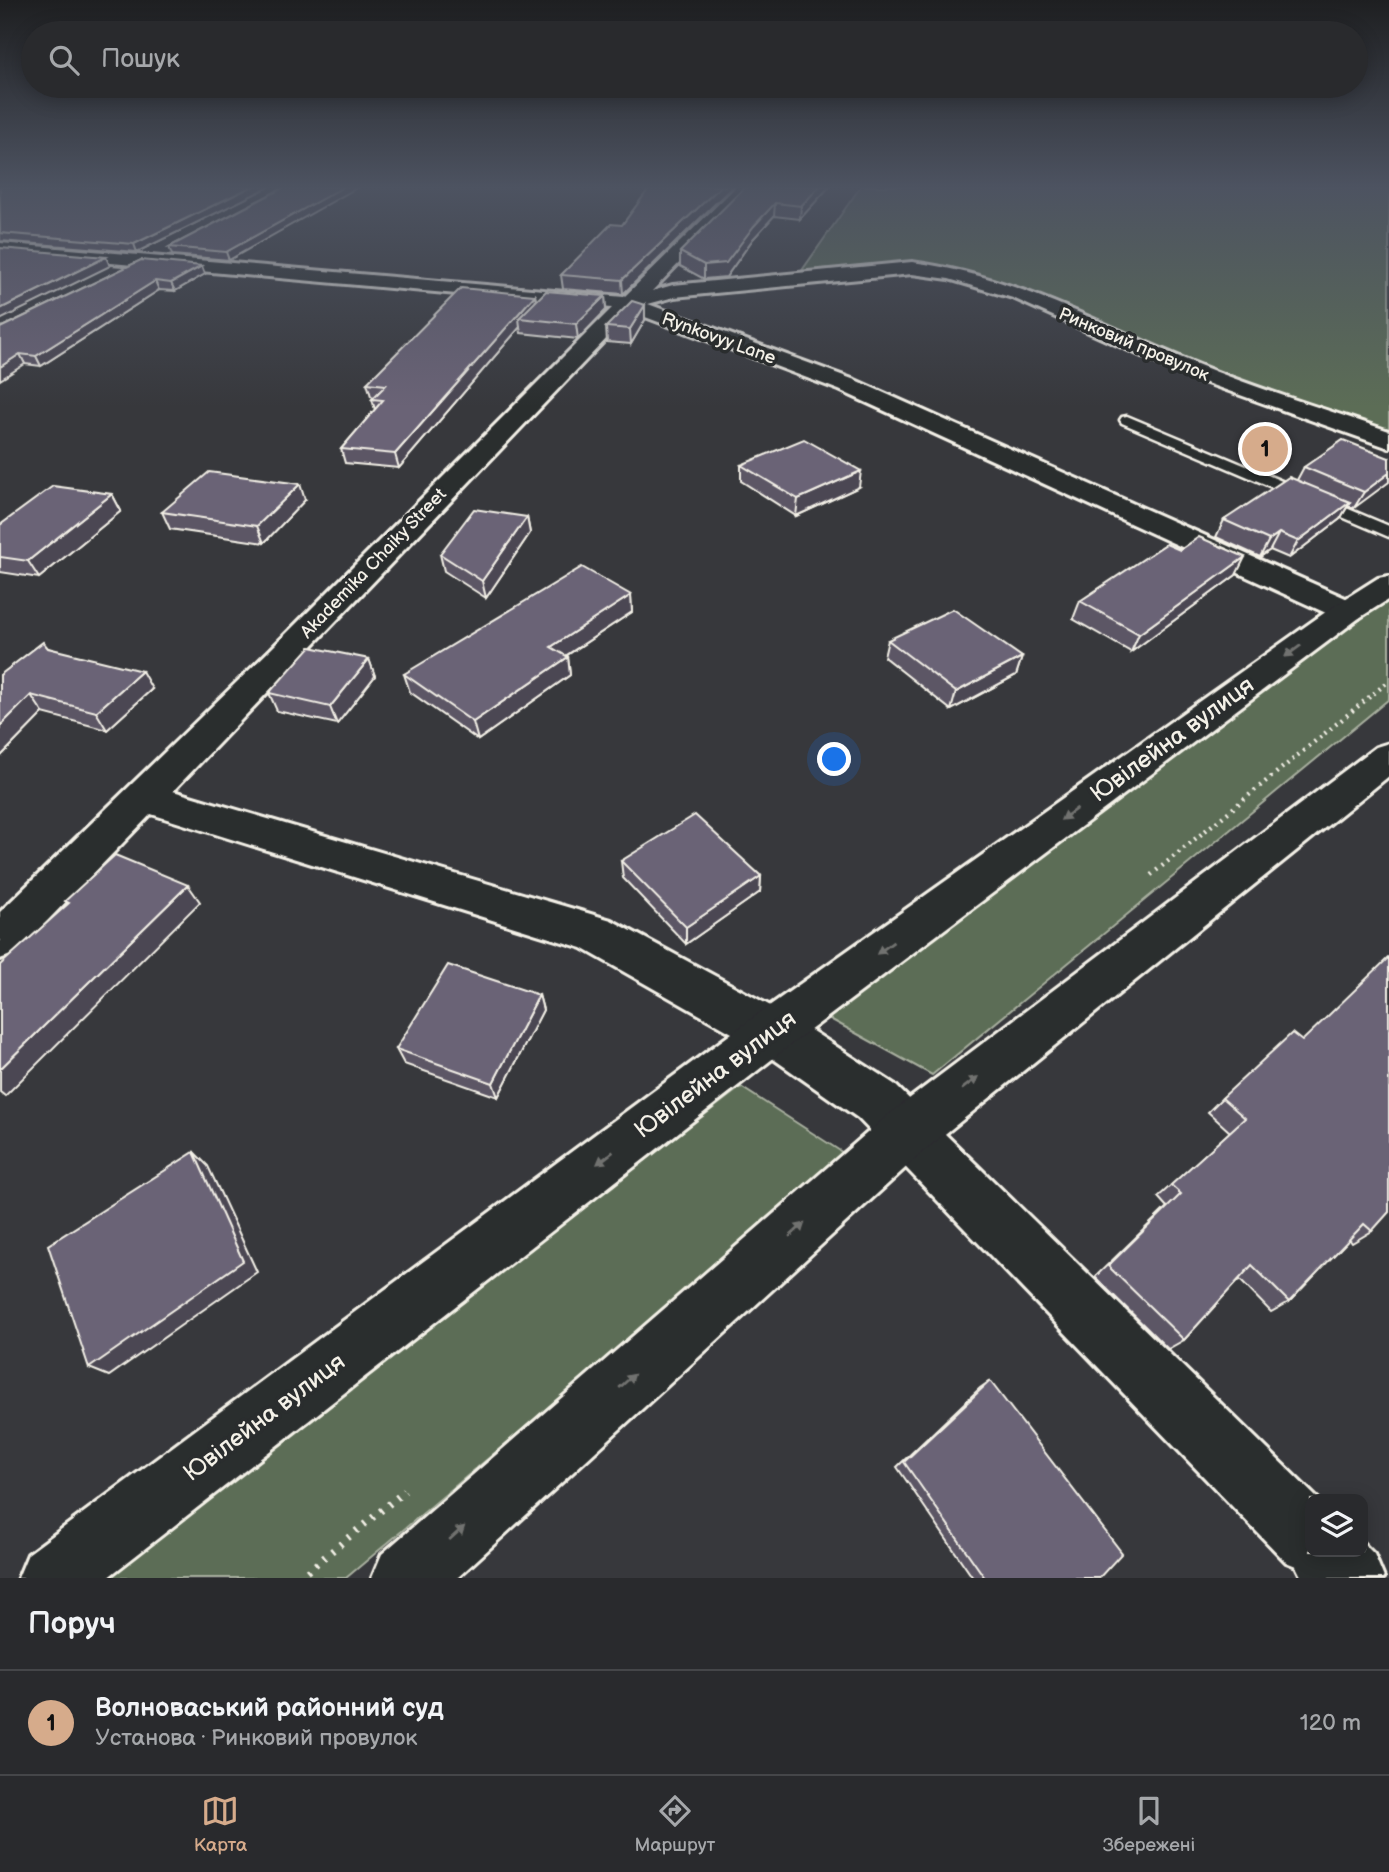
<!DOCTYPE html>
<html lang="uk">
<head>
<meta charset="utf-8">
<style>
  :root { --surface:#292a2d; --page:#313235; --text:#f1f3f6; --muted:#a5a7aa; --line:#454649; --accent:#d6ab8b }
  body { margin:0; font-family:"Balsamiq Sans",sans-serif; background:var(--page); color:var(--text) }
  .controls { position:absolute; right:21px; bottom:21px; display:grid; overflow:hidden; border-radius:14px; box-shadow:0 4px 18px #0003 }
  .controls button { width:63px; height:63px; display:grid; place-items:center; padding:0; border:0; border-bottom:2px solid var(--line); background:var(--surface); color:var(--text); font:35px sans-serif }
  .you { position:absolute; left:835px; top:760px; width:24px; height:24px; margin:-18px; border:5px solid #fff; border-radius:50%; background:#1a73e8; box-shadow:0 0 0 10px #1a73e833 }
  .badge { display:grid; place-items:center; width:46px; height:46px; border-radius:50%; background:var(--accent); color:#111; font-size:23px; font-weight:700 }
  .pin { position:absolute; translate:-50% -50%; border:4px solid #fff; box-shadow:0 2px 7px #0006 }
  .list { margin:0; padding:0; list-style:none }
  h2 { display:flex; justify-content:space-between; align-items:center; height:91px; margin:0; padding:0 28px; font-size:30px }
  h2 small { font-size:23px; font-weight:400; color:var(--muted) }
  .list li { display:grid; grid-template-columns:46px 1fr auto; gap:21px; align-items:center; box-sizing:border-box; height:105px; padding:0 28px; border-top:2px solid var(--line) }
  .list b { display:block; font-size:26px; white-space:nowrap }
  .list p { margin:0; font-size:23px; white-space:nowrap; color:var(--muted) }
  .list em { font-size:23px; font-style:normal; color:var(--muted) }
  .icon { flex:none; width:38px; height:38px; fill:none; stroke:currentColor; stroke-width:2; stroke-linecap:round; stroke-linejoin:round }
  .map { position:relative; flex:none; width:1389px; height:1578px; overflow:hidden }
  .search { position:absolute; background:var(--surface); box-shadow:0 4px 18px #0003; left:21px; right:21px; top:21px; height:77px; display:flex; align-items:center; gap:18px; box-sizing:border-box; padding:0 24px; border-radius:38px; color:var(--muted); font-size:26px }
  .sheet { height:196px; background:var(--surface) }
  nav { display:flex; justify-content:space-around; align-items:center; box-sizing:border-box; height:98px; border-top:2px solid var(--line); background:var(--surface); font-size:19px; color:var(--muted) }
  nav a { display:grid; justify-items:center; gap:4px }
  nav .on { color:var(--accent) }
  .map>svg:first-child { display:block }
  .green { fill:#5c6d56; stroke:#a8af9f; stroke-width:2 }
  .lines { fill:none; stroke-linecap:round; stroke-linejoin:round }
  .service-casing { stroke:#f4f1e8; stroke-width:5 }
  .minor-casing { stroke:#f4f1e8; stroke-width:6 }
  .tertiary-casing { stroke:#f4f1e8; stroke-width:6 }
  .path-far1 { stroke:#f4f1e8; stroke-width:4.5; stroke-dasharray:2 5; stroke-linecap:butt }
  .path { stroke:#f4f1e8; stroke-width:7; stroke-dasharray:2.5 8; stroke-linecap:butt }
  .service { fill:#2a2d2e; fill-rule:evenodd }
  .minor { fill:#2a2d2e; fill-rule:evenodd }
  .tertiary { fill:#2a2d2e; fill-rule:evenodd }
  .wall { fill:#5c5665; stroke:#f4f1e8; stroke-width:2 }
  .shaded-wall { fill:#4b4653; stroke:#f4f1e8; stroke-width:2 }
  .building { fill:#6b6476; stroke:#f4f1e8; stroke-width:2 }
  .oneway { fill:#71726f }
  .labels { text-anchor:middle; stroke-width:7; stroke-linejoin:round; paint-order:stroke }
  .far-street-label { font-size:18px; fill:#f4f1e8; stroke:#2a2d2e }
  .near-street-label { font-size:24px; fill:#f4f1e8; stroke:#2a2d2e }
</style>
</head>
<body>
<div class="map">
<svg width="1389" height="1578" viewBox="0 0 1389 1578">
  <rect width="100%" height="100%" fill="#37383c"/>
  <filter id="ink" filterUnits="userSpaceOnUse"><feTurbulence type="fractalNoise" baseFrequency=".0143" numOctaves="2"/><feDisplacementMap in="SourceGraphic" scale="14" xChannelSelector="R" yChannelSelector="G"/><feConvolveMatrix kernelMatrix="1 2 1 2 8 2 1 2 1" color-interpolation-filters="sRGB"/></filter>
  <g filter="url(#ink)">
    <g class="green">
      <path d="M861 186H1389V433L1191 370 945 270 796 279Z"/>
      <path d="M1389 590V699L932 1075 821 1014Z"/>
      <path d="M741 1087 848 1156 346 1578H98Z"/>
    </g>
    <g class="lines">
      <defs>
        <path id="service" d="M1127 416 1389 526V537L1122 423 1120 420 1122 417Z"/>
        <path id="minor" d="M737 186H754L652 291 673 285 912 262C1017 276 1101 325 1197 364 1260 390 1325 409 1389 431V448L1184 375 1013 298 949 279 912 274 674 297 648 304 855 380 1359 604 1364 611 1359 618 1348 621 1337 618 839 390 632 312 173 791 611 920 789 1016 894 1084 1318 1499H1310V1552H1363V1543L1374 1554 1384 1578H1302L1296 1566 1286 1562 858 1118 755 1046 582 948 151 814 16 953 0 959V912L269 651 612 308 0 253V243L624 297Z"/>
        <g id="tertiary">
          <path d="M1389 576V599L1359 618 789 1046 107 1578H18L28 1554 755 1016 1337 604 1378 578Z"/>
          <path d="M1389 743V776L925 1150 457 1578H372L382 1554 889 1114 1376 747Z"/>
        </g>
      </defs>
      <use href="#service" class="service-casing"/>
      <use href="#minor" class="minor-casing"/>
      <use href="#tertiary" class="tertiary-casing"/>
      <path class="path-far1" d="M1151 875 1389 681"/>
      <path class="path" d="M299 1578 405 1491"/>
      <use href="#service" class="service"/>
      <use href="#minor" class="minor"/>
      <use href="#tertiary" class="tertiary"/>
    </g>
    <g class="wall">
      <path d="M0 186H271L137 252 0 241Z"/>
      <path d="M286 186 229 260 172 255 169 247Z"/>
      <path d="M651 186H733L623 294 563 289 561 275 622 225Z"/>
      <path d="M746 186H830L800 219 774 216 753 239 726 277 704 279 680 266V252Z"/>
      <path d="M141 260 205 274 175 291 159 290 41 366 25 364 0 328Z"/>
      <path d="M535 295 536 301 605 296 606 310 578 339 521 333 520 327 399 468 345 463 341 449 375 410 372 399 374 397 371 396 367 383Z"/>
      <path d="M645 320 631 344 607 342 606 327Z"/>
      <path d="M1389 458 1354 508 1348 506 1340 519 1289 558 1270 550 1260 557 1216 537 1224 520 1297 480 1304 467Z"/>
      <path d="M741 465 859 487 796 516 741 481Z"/>
      <path d="M112 494 121 511 39 578 0 572V525Z"/>
      <path d="M305 500 264 543 170 529 162 512Z"/>
      <path d="M527 517 530 533 486 598 444 571 440 554Z"/>
      <path d="M1236 575 1131 652 1073 619 1080 601Z"/>
      <path d="M631 595 632 612 566 656 568 657 570 675 478 740 410 692 404 674Z"/>
      <path d="M888 640 1022 657 1016 675 951 710 884 657Z"/>
      <path d="M48 648 152 689 107 730 43 713 0 757V675Z"/>
      <path d="M369 659 375 676 337 724 277 711 269 693Z"/>
      <path d="M621 861 761 876 760 892 686 944 623 878Z"/>
      <path d="M539 995 543 1010 498 1097 404 1064 396 1049Z"/>
      <path d="M1302 1041 1372 1231 1352 1243 1349 1239 1289 1302 1271 1312 1239 1279 1184 1340 1168 1349 1095 1277 1167 1207 1158 1197 1230 1132 1208 1112 1222 1098Z"/>
      <path d="M990 1381 1099 1578H973L897 1467 980 1388Z"/>
    </g>
    <g class="shaded-wall">
      <path d="M253 186H271L137 252 134 244Z"/>
      <path d="M345 186H360L229 260 226 252Z"/>
      <path d="M721 186H733L623 294 622 280Z"/>
      <path d="M820 186H830L800 219 801 206Z"/>
      <path d="M775 203 774 216 753 239 726 277 704 279V265L754 226Z"/>
      <path d="M106 257 110 266 0 320V309Z"/>
      <path d="M202 266 205 274 175 291 171 283Z"/>
      <path d="M155 281 159 290 41 366 36 356Z"/>
      <path d="M535 295 537 308 519 318 520 327 399 468 395 454Z"/>
      <path d="M605 296 606 310 578 339 576 324Z"/>
      <path d="M645 305V320L631 344 630 329Z"/>
      <path d="M20 354 25 364 0 380V367Z"/>
      <path d="M861 471 859 487 796 516 798 499Z"/>
      <path d="M1389 473V482L1354 508 1364 492Z"/>
      <path d="M300 484 305 500 264 543 257 526Z"/>
      <path d="M112 494 121 511 39 578 28 561Z"/>
      <path d="M1350 502 1340 519 1289 558 1298 541Z"/>
      <path d="M527 517 530 533 486 598 482 581Z"/>
      <path d="M1279 533 1270 550 1260 557 1269 540Z"/>
      <path d="M1245 557 1236 575 1131 652 1139 634Z"/>
      <path d="M631 595 632 612 553 664 551 647Z"/>
      <path d="M568 657 570 675 478 740 473 722Z"/>
      <path d="M1022 657 1016 675 951 710 956 692Z"/>
      <path d="M369 659 375 676 337 724 330 707Z"/>
      <path d="M142 671 152 689 107 730 96 712Z"/>
      <path d="M31 695 43 713 0 757V726Z"/>
      <path d="M761 876 760 892 686 944V927Z"/>
      <path d="M188 885 200 902 5 1096 0 1092V1069Z"/>
      <path d="M539 995 543 1010 498 1097 493 1083Z"/>
      <path d="M194 1152 208 1166 257 1272 109 1376 89 1368Z"/>
    </g>
    <g class="building">
      <path d="M0 186H253L134 244 0 233Z"/>
      <path d="M287 186H345L226 252 169 247Z"/>
      <path d="M651 186H721L622 280 561 275 611 224 622 225Z"/>
      <path d="M746 186H820L801 206 775 203 754 226 726 263 704 265 680 252Z"/>
      <path d="M0 248 106 257 0 309Z"/>
      <path d="M141 260 202 266 171 283 155 281 36 356 20 354 0 367V328Z"/>
      <path d="M461 288 535 295 395 454 341 449 383 400 372 399 386 385 367 383Z"/>
      <path d="M546 291 605 296 576 324 519 318Z"/>
      <path d="M632 301 645 305 630 329 606 327Z"/>
      <path d="M804 439 861 471 798 499 741 465Z"/>
      <path d="M1343 440 1389 458V473L1364 492 1304 467Z"/>
      <path d="M209 472 300 484 257 526 162 512Z"/>
      <path d="M1289 477 1350 502 1298 541 1279 533 1269 540 1224 520Z"/>
      <path d="M53 486 112 494 28 561 0 557V525Z"/>
      <path d="M474 509 527 517 482 581 440 554Z"/>
      <path d="M1199 537 1245 557 1139 634 1080 601 1166 544 1180 550Z"/>
      <path d="M582 567 631 595 551 647 568 657 473 722 404 674Z"/>
      <path d="M953 609 1022 657 956 692 888 640Z"/>
      <path d="M43 642 48 648 142 671 96 712 31 695 0 726V675Z"/>
      <path d="M310 647 369 659 330 707 269 693Z"/>
      <path d="M695 815 761 876 686 927 621 861Z"/>
      <path d="M115 855 188 885 0 1069V965L69 903 65 901Z"/>
      <path d="M1389 957V1212L1372 1231 1364 1224 1289 1302 1252 1265 1184 1340 1108 1266 1181 1194 1171 1185 1245 1118 1222 1098 1292 1033 1302 1041Z"/>
      <path d="M448 965 539 995 493 1083 396 1049Z"/>
      <path d="M194 1152 243 1261 89 1368 48 1245Z"/>
      <path d="M990 1381 1122 1553 1099 1578H985L904 1462Z"/>
    </g>
    <defs><path id="oneway-solid" d="M-6-.8H1V-3.2L6.5 0L1 3.2V.8H-6Z" transform="scale(1.75)"/></defs>
    <g class="oneway">
      <use href="#oneway-solid" transform="translate(1293 651) rotate(144)"/>
      <use href="#oneway-solid" transform="translate(1069 814) rotate(144)"/>
      <use href="#oneway-solid" transform="translate(885 948) rotate(144)"/>
      <use href="#oneway-solid" transform="translate(970 1083) rotate(-38)"/>
      <use href="#oneway-solid" transform="translate(605 1158) rotate(143)"/>
      <use href="#oneway-solid" transform="translate(797 1230) rotate(-42)"/>
      <use href="#oneway-solid" transform="translate(627 1381) rotate(-42)"/>
      <use href="#oneway-solid" transform="translate(457 1533) rotate(-42)"/>
    </g>
  </g>
  <linearGradient id="sky" x2="0" y2="1"><stop stop-color="#1e1f21"/><stop offset="0.46" stop-color="#4d5361"/><stop offset="1" stop-color="#4d5361" stop-opacity="0"/></linearGradient>
  <rect width="1389" height="407" fill="url(#sky)"/>
  <g class="labels">
    <g class="far-street-label">
      <text transform="translate(719 338) rotate(20)" y="6">Rynkovyy Lane</text>
      <text transform="translate(1134 344) rotate(23)" y="6">Ринковий провулок</text>
      <text transform="translate(373 563) rotate(-46)" y="6">Akademika Chaiky Street</text>
    </g>
    <g class="near-street-label">
      <text transform="translate(1172 739) rotate(-36)" y="8">Ювілейна вулиця</text>
      <text transform="translate(715 1074) rotate(-37)" y="8">Ювілейна вулиця</text>
      <text transform="translate(264 1417) rotate(-37)" y="8">Ювілейна вулиця</text>
    </g>
  </g>
</svg>
<div class="controls">
<button><svg class="icon" aria-label="layers" viewBox="0 0 24 24"><path d="M12 4l9 5-9 5-9-5zM3 14l9 5 9-5"/></svg></button>
</div>
<div class="you"></div>
<div class="pin badge" style="left:1265px;top:449px">1</div>
<div class="search"><svg class="icon" aria-label="search" viewBox="0 0 24 24"><circle cx="10" cy="10" r="6"/><path d="M15 15l6 6"/></svg>Пошук</div>
</div>
<section class="sheet">
<h2>Поруч<small></small></h2>
<ul class="list">
<li><span class="badge">1</span><div><b>Волноваський районний суд</b><p>Установа · Ринковий провулок</p></div><em>120 m</em></li>
</ul>
</section>
<nav>
<a class="on"><svg class="icon" aria-label="map" viewBox="0 0 24 24"><path d="M3 6l6-2 6 2 6-2v14l-6 2-6-2-6 2zM9 4v14M15 6v14"/></svg>Карта</a>
<a><svg class="icon" aria-label="directions" viewBox="0 0 24 24"><path d="M12 3l9 9-9 9-9-9zM9 14v-3h6M13 9l2 2-2 2"/></svg>Маршрут</a>
<a><svg class="icon" aria-label="saved" viewBox="0 0 24 24"><path d="M7 4h10v16l-5-4-5 4z"/></svg>Збережені</a>
</nav>
</body>
</html>
